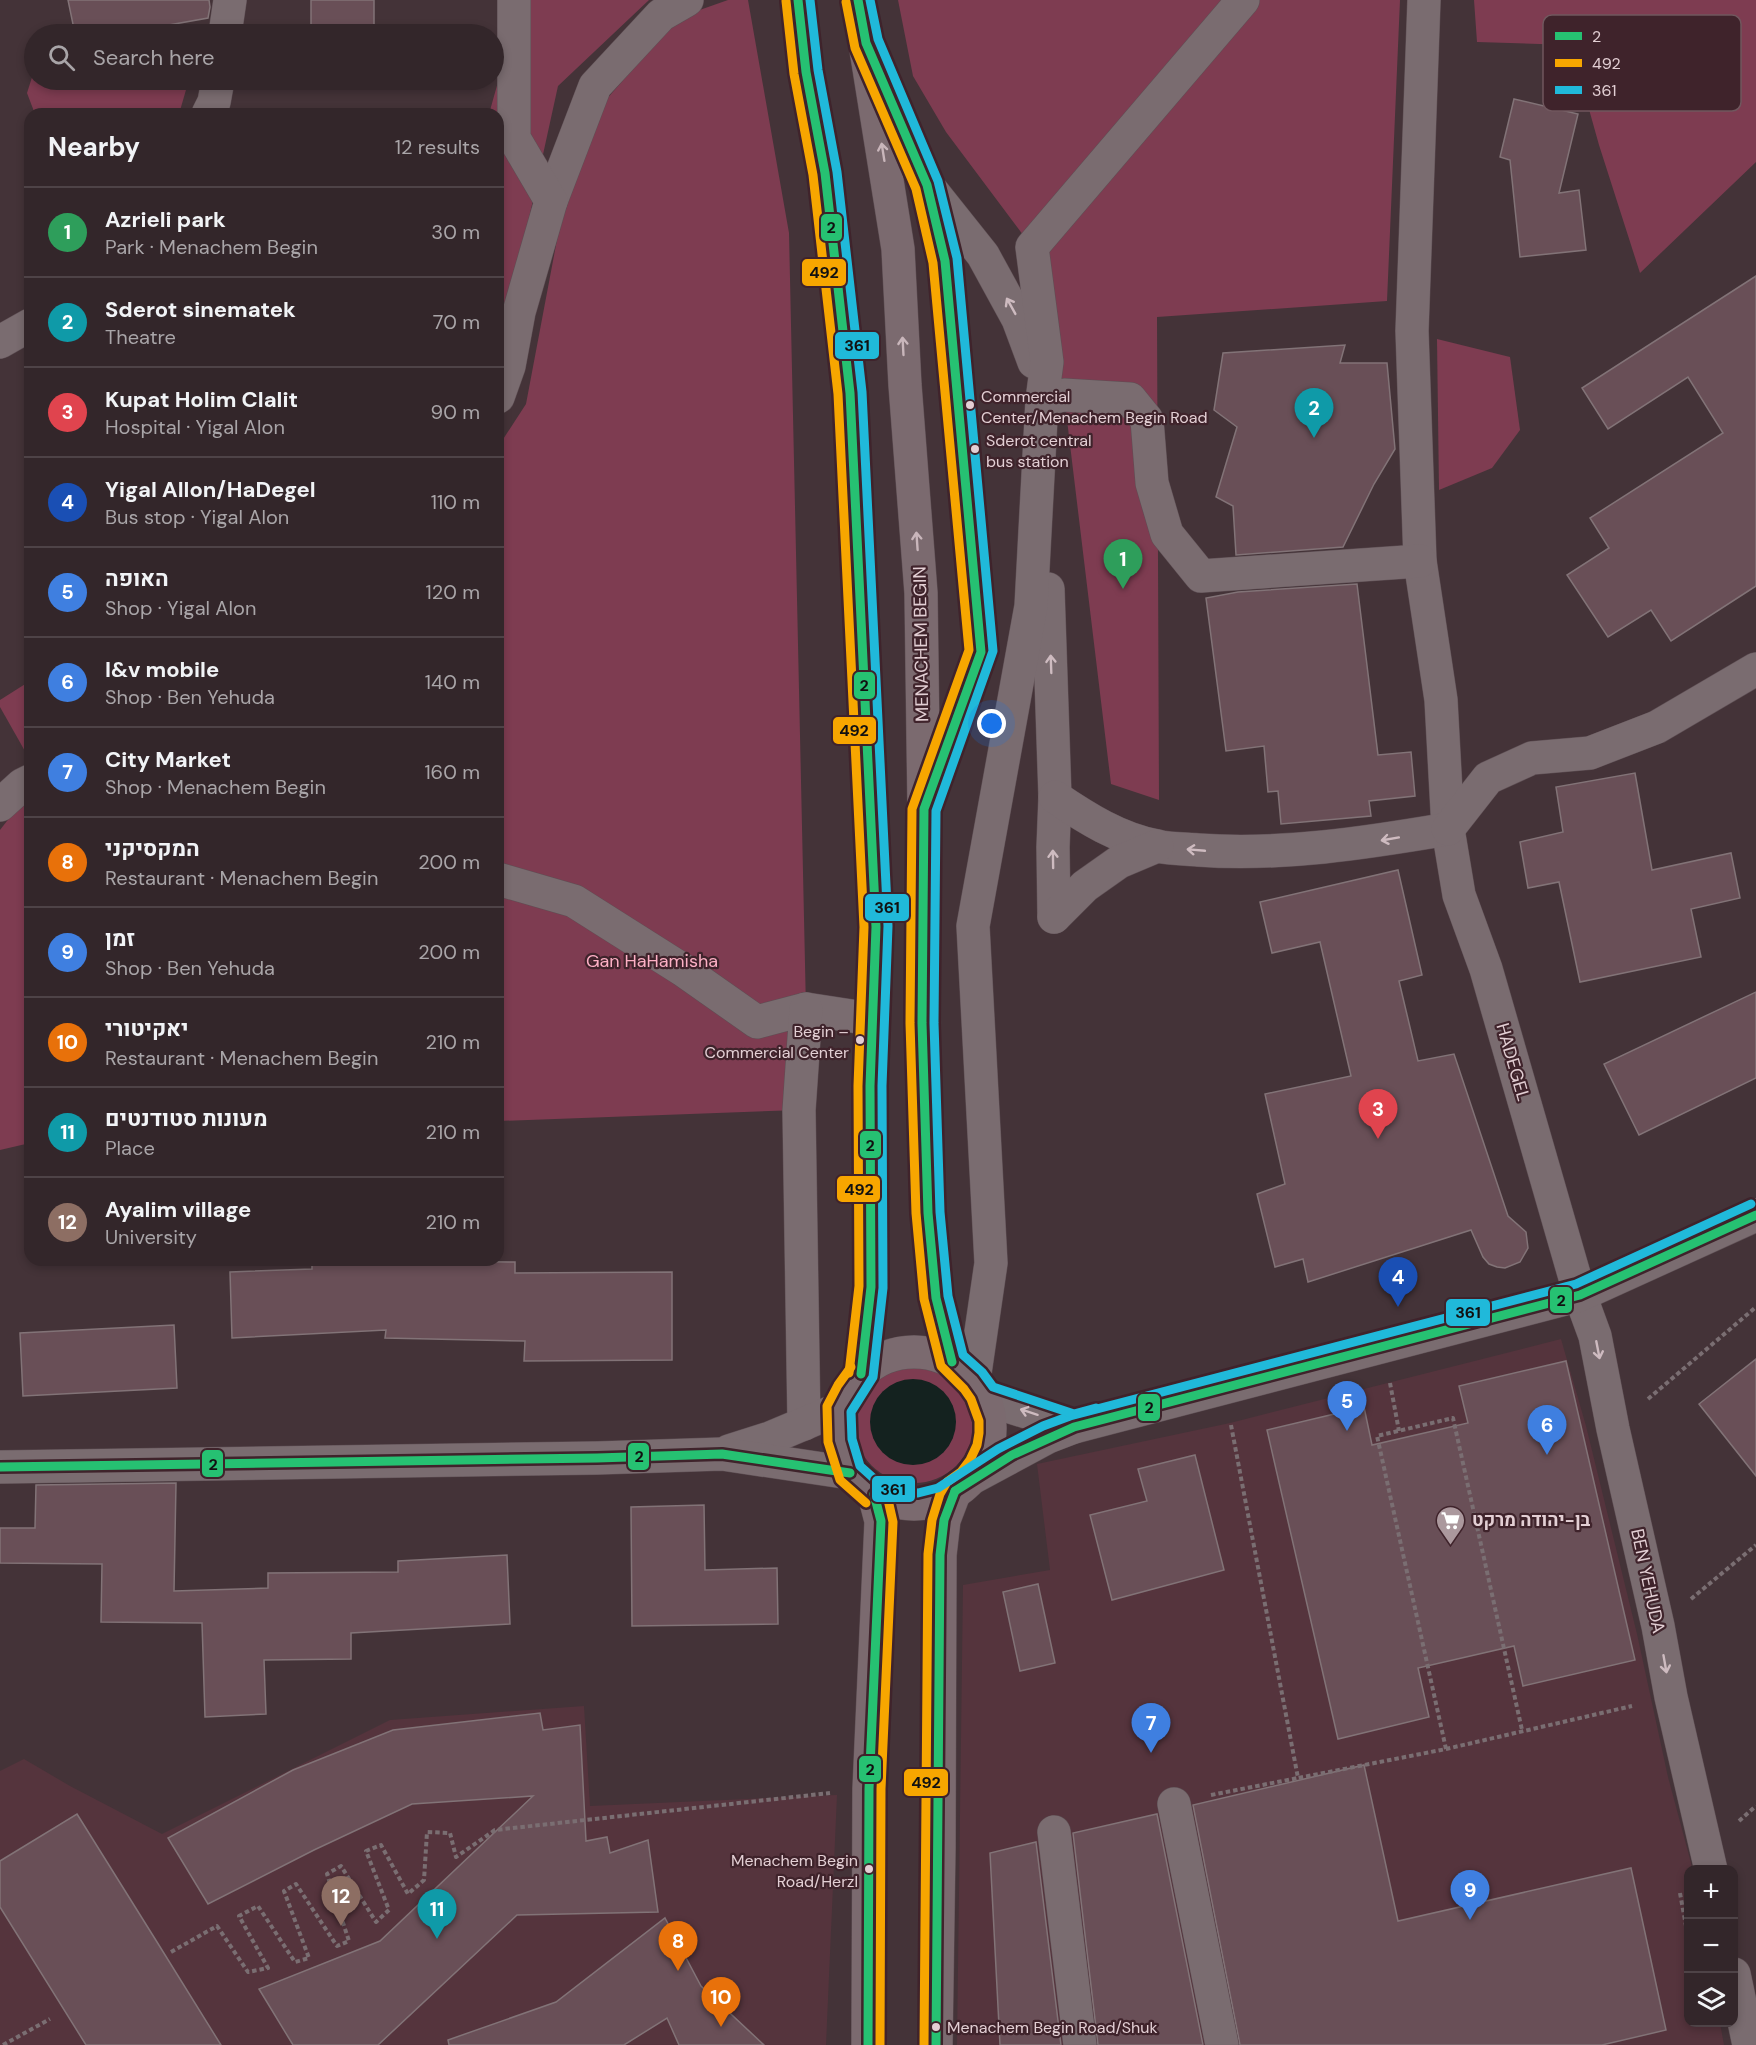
<!DOCTYPE html>
<html lang="en">
<head>
<meta charset="utf-8">
<style>
  :root { --surface:#33262a; --page:#3e3236; --text:#f1f3f6; --muted:#a9a5a8; --line:#4e4347; --accent:#d93025 }
  body { margin:0; font-family:"DM Sans",Heebo,sans-serif; background:var(--page); color:var(--text) }
  .controls { position:absolute; right:18px; bottom:18px; display:grid; overflow:hidden; border-radius:12px; box-shadow:0 3px 9px #0003 }
  .controls button { width:54px; height:54px; display:grid; place-items:center; padding:0; border:0; border-bottom:2px solid var(--line); background:var(--surface); color:var(--text); font:30px sans-serif }
  .you { position:absolute; left:992px; top:724px; width:21px; height:21px; margin:-15px; border:4px solid #fff; border-radius:50%; background:#1a73e8; box-shadow:0 0 0 9px #1a73e833 }
  .badge { display:grid; place-items:center; width:39px; height:39px; border-radius:50%; background:var(--accent); color:#fff; font-size:20px; font-weight:700 }
  .pin { position:absolute; translate:-50% -50px; filter:drop-shadow(0 2px 3px #0008) }
  .pin::after { content:''; position:absolute; top:32px; width:21px; height:18px; background:inherit; clip-path:polygon(0 0,100% 0,50% 100%) }
  .list { margin:0; padding:0; list-style:none }
  h2 { display:flex; justify-content:space-between; align-items:center; height:78px; margin:0; padding:0 24px; font-size:26px }
  h2 small { font-size:20px; font-weight:400; color:var(--muted) }
  .list li { display:grid; grid-template-columns:39px 1fr auto; gap:18px; align-items:center; box-sizing:border-box; height:90px; padding:0 24px; border-top:2px solid var(--line) }
  .list b { display:block; font-size:22px; white-space:nowrap }
  .list p { margin:0; font-size:20px; white-space:nowrap; color:var(--muted) }
  .list em { font-size:20px; font-style:normal; color:var(--muted) }
  .icon { flex:none; width:33px; height:33px; fill:none; stroke:currentColor; stroke-width:2; stroke-linecap:round; stroke-linejoin:round }
  .map { position:relative; flex:none; width:1756px; height:2045px; overflow:hidden }
  .search { position:absolute; background:var(--surface); box-shadow:0 3px 9px #0003; left:24px; top:24px; width:480px; height:66px; display:flex; align-items:center; gap:15px; box-sizing:border-box; padding:0 21px; border-radius:33px; color:var(--muted); font-size:22px }
  .panel { position:absolute; background:var(--surface); box-shadow:0 3px 9px #0003; left:24px; top:108px; width:480px; height:1158px; border-radius:18px }
  .map>svg:first-child { display:block }
  .built { fill:#55343d }
  .green { fill:#7e3c51 }
  .water { fill:#14221f }
  .building { fill:#694f57; stroke:#827377; stroke-width:1.5 }
  .lines { fill:none; stroke-linecap:round; stroke-linejoin:round }
  .minor-casing { stroke:#5e4f54; stroke-width:34 }
  .major-casing { stroke:#5e4f54; stroke-width:34 }
  .path { stroke:#7a6e72; stroke-width:4; stroke-dasharray:4.5 3; stroke-linecap:butt }
  .minor { stroke:#7a6c70; stroke-width:33 }
  .major { stroke:#7b6a6f; stroke-width:33 }
  .bus-1-casing { stroke:#3f232b; stroke-width:14 }
  .bus-2-casing { stroke:#3f232b; stroke-width:14 }
  .bus-3-casing { stroke:#3f232b; stroke-width:14 }
  .bus-1 { stroke:#26c172; stroke-width:9 }
  .bus-2 { stroke:#f7a600; stroke-width:9 }
  .bus-3 { stroke:#20b9da; stroke-width:9 }
  .oneway { stroke:#c9b6bb }
  .oneway2 { stroke:#cebbc0 }
  .bus-dot { fill:#e3cfd4; stroke:#3f232b; stroke-width:2 }
  .labels { text-anchor:middle; stroke-width:4.5; stroke-linejoin:round; paint-order:stroke }
  .bus-label { font-size:16px; fill:#e3cfd4; stroke:#3f232b; text-anchor:start }
  .street-label { font-size:18px; fill:#e3cfd4; stroke:#3f232b }
  .park-label { font-size:18px; fill:#fdb0c5; stroke:#3f232b }
  .poi-label { font-size:18px; font-weight:bold; fill:#e3cfd4; stroke:#3f232b; text-anchor:start }
  .key { fill:#3f232b; stroke:#70575e; stroke-width:1.5 }
  .key-label { font-size:16px; fill:#e3cfd4 }
  .line-badge { stroke:#3f232b; stroke-width:2 }
  .pale-badge-label { font-size:16px; text-anchor:middle; font-weight:bold; fill:#111 }
</style>
</head>
<body>
<div class="map">
<svg width="1756" height="2045" viewBox="0 0 1756 2045">
  <rect width="100%" height="100%" fill="#443338"/>
  <g class="built">
    <path d="M1561 1339 1586 1426 1637 1634 1668 1777 1691 1863 1692 1869 1688 1870V2022L1720 2023 1724 2045H957L963 1585 1050 1570 1037 1464 1230 1423Z"/>
    <path d="M584 1706 590 1806 837 1795 826 2045H0V1771L24 1759 70 1786 162 1834 390 1720Z"/>
  </g>
  <g class="green">
    <path d="M521 0H649L558 86 498 360V114H489Z"/>
    <path d="M728 0H748L789 233 806 1009 799 1110 498 1121V447L526 404 569 176 605 101 677 18Z"/>
    <path d="M898 0H1400L1387 301 1157 317 1159 800 1111 784 1064 395 1032 247 946 132 913 76Z"/>
    <path d="M1474 0H1756V162L1640 273 1599 145 1571 45 1477 42Z"/>
    <path d="M34 71V80H188V83L179 114H35L27 93Z"/>
    <path d="M1437 339 1510 357 1520 430 1492 468 1439 490Z"/>
    <path d="M30 681V760L0 707V700Z"/>
    <path d="M30 796V1143L0 1150V830L24 799Z"/>
    <circle cx="914" cy="1423" r="60"/>
  </g>
  <circle class="water" cx="913" cy="1422" r="43"/>
  <g class="building">
    <path d="M68 0H209L210 7 208 18 118 34H75Z"/>
    <rect x="311" y="0" width="63" height="34"/>
    <path d="M1514 99 1578 114 1559 193 1579 190 1586 250 1520 257 1510 160 1500 157Z"/>
    <path d="M1756 276V586L1671 641 1651 610 1608 637 1567 575 1609 548 1590 518 1723 433 1688 377 1608 429 1582 388Z"/>
    <path d="M1345 345 1340 363H1387L1395 449 1374 484 1343 547 1236 555 1233 506 1216 497 1237 427 1214 410 1223 353Z"/>
    <path d="M1357 584 1378 755 1411 752 1415 796 1369 801 1371 816 1281 824 1278 791 1268 792 1264 746 1226 751 1206 598 1238 592Z"/>
    <path d="M1635 773 1652 870 1731 853 1740 898 1691 909 1701 957 1580 982 1559 882 1528 888 1520 842 1563 832 1556 787Z"/>
    <path d="M1398 870 1422 975 1399 981 1418 1061 1454 1054 1508 1216 1526 1232 1528 1248 1520 1262 1505 1268 1497 1267 1489 1264 1483 1257 1471 1230 1308 1282 1303 1259 1275 1267 1257 1194 1285 1184 1265 1094 1351 1076 1320 942 1272 953 1260 902Z"/>
    <path d="M1756 992V1078L1639 1135 1604 1064Z"/>
    <path d="M312 1260 515 1262V1273L672 1272V1360L524 1361 525 1341 385 1338 386 1330 232 1338 230 1272 312 1269Z"/>
    <path d="M174 1325 177 1388 23 1396 20 1333Z"/>
    <path d="M1756 1359V1476L1699 1404Z"/>
    <path d="M1566 1361 1635 1660 1523 1686 1514 1646 1418 1668 1429 1717 1338 1739 1267 1430 1364 1407 1372 1445 1468 1423 1459 1386Z"/>
    <path d="M1195 1455 1224 1570 1112 1600 1090 1515 1147 1501 1138 1469Z"/>
    <path d="M176 1483 174 1591 268 1588V1573L398 1572V1561L507 1555 510 1624 351 1633V1659L264 1660 266 1714 205 1717 202 1623 101 1622 102 1564 0 1563V1528H35L36 1485Z"/>
    <path d="M704 1505 705 1570 777 1568 778 1624 632 1626 631 1507Z"/>
    <path d="M1038 1584 1055 1663 1020 1671 1003 1592Z"/>
    <path d="M540 1713 543 1730 580 1725 586 1841 607 1837 610 1853 648 1840 658 1912 517 1915 378 2045H293L259 1989 380 1941 533 1796 412 1804 314 1850 208 1904 168 1838 293 1770 393 1730Z"/>
    <path d="M1364 1765 1398 1921 1631 1868 1666 2030 1602 2045H1240L1193 1805Z"/>
    <path d="M77 1814 157 1942 221 2045H86L0 1907V1861Z"/>
    <path d="M1157 1814 1203 2045H1098L1073 1833Z"/>
    <path d="M1036 1842 1061 2045H1000L990 1853Z"/>
    <path d="M665 1918 701 1986 764 2045H679L667 2018 624 2045H449L448 2040 556 2002Z"/>
  </g>
  <g class="lines">
    <defs>
      <g id="minor">
        <path d="M1424 0 1412 331 1420 561 1441 700 1448 829 1459 895 1486 969 1580 1295 1595 1336 1613 1429 1658 1626 1671 1697 1711 1870"/>
        <path d="M225 34 230 0"/>
        <path d="M873 59 927 185 945 261 981 652 924 807"/>
        <path d="M208 114 214 102 218 80"/>
        <path d="M932 191 983 255 1018 319 1034 362"/>
        <path d="M551 201 595 86 661 15 687 0"/>
        <path d="M0 342 30 325"/>
        <path d="M498 397 509 366 519 312 551 201 514 138V0"/>
        <path d="M1042 400 1064 395 1130 399 1147 420 1152 483 1167 534 1201 576 1420 561"/>
        <path d="M1048 589 1055 797 1053 847 1054 917"/>
        <path d="M1055 797C1086 818 1119 839 1157 846 1170 849 1185 849 1198 850 1282 856 1365 843 1448 829"/>
        <path d="M0 805 22 785 30 781"/>
        <path d="M1448 829 1488 778 1532 758 1590 753 1657 727 1756 669"/>
        <path d="M498 879 574 901 683 970 757 1022 806 1009 871 1019"/>
        <path d="M1054 917 1085 886 1119 862 1157 846"/>
        <path d="M974 1380 991 1263 973 926 1031 606 1042 400 1047 362 1032 247 1243 0"/>
        <path d="M985 1397 1001 1404 1074 1427"/>
        <path d="M804 1424 799 1110 806 1009"/>
        <path d="M729 1451 770 1438 839 1409"/>
        <path d="M0 1467 597 1458 722 1454 850 1473"/>
        <path d="M970 1479 1048 1437 1074 1427 1580 1295 1756 1215"/>
        <path d="M1174 1804 1222 2045"/>
        <path d="M1054 1832 1080 2045"/>
        <path d="M1734 1974 1749 2045"/>
      </g>
      <g id="major">
        <path d="M798 0 806 72 825 173 850 393 876 927 870 1086 869 1177 871 1287 861 1374"/>
        <path d="M858 0 898 249 905 385 921 593 924 809 922 1023 928 1213 936 1298 952 1362"/>
        <circle cx="914" cy="1428" r="76"/>
        <path d="M868 2045 869 1789 881 1521 874 1494"/>
        <path d="M936 2045 939 1847 940 1555 944 1520 955 1491"/>
      </g>
    </defs>
    <use href="#minor" class="minor-casing"/>
    <use href="#major" class="major-casing"/>
    <g class="path">
      <path d="M1390 1383 1399 1431"/>
      <path d="M1648 1399 1756 1307"/>
      <path d="M1231 1425 1298 1778 1446 1749 1632 1706"/>
      <path d="M1691 1599 1756 1545"/>
      <path d="M1446 1749 1377 1436 1453 1418 1522 1730"/>
      <path d="M1211 1795 1298 1778"/>
      <path d="M1739 1821 1756 1806"/>
      <path d="M1680 1893 1688 1937"/>
      <path d="M171 1952 217 1926 248 1972 268 1968 239 1916 258 1906 295 1962 309 1958 284 1891 296 1884 337 1946 349 1941 327 1874 341 1866 376 1922 389 1910 366 1851 381 1845 408 1894 424 1880 427 1832 450 1833 456 1857 495 1830 830 1793"/>
      <path d="M3 2045 50 2019"/>
    </g>
    <use href="#minor" class="minor"/>
    <use href="#major" class="major"/>
    <defs>
      <g id="bus-1">
        <path d="M798 0 806 72 825 173 850 393 876 927 870 1086 871 1287 861 1374"/>
        <path d="M858 0 866 43 927 185 945 261 981 652 924 809 922 1023 928 1213 936 1298 952 1362"/>
        <path d="M0 1467 597 1458 722 1454 850 1473"/>
        <path d="M955 1491 1012 1455 1074 1427 1580 1295 1756 1215"/>
        <path d="M868 2045 869 1789 881 1521 874 1494"/>
        <path d="M936 2045 940 1555 944 1520 955 1491"/>
      </g>
      <g id="bus-2">
        <path d="M786 1 794 74 813 175 838 394 864 927 858 1086 859 1286 849 1373"/>
        <path d="M846 2 855 48 916 189 933 263 969 650 912 809 910 1023 916 1213 924 1299 941 1366 964 1389 971 1399 979 1421V1433L977 1445 970 1460 961 1472 947 1482 940 1494 932 1520 928 1554 924 2045"/>
        <path d="M851 1367 838 1385 827 1406 828 1442 840 1480 866 1503"/>
        <path d="M880 2045 881 1789 893 1522 886 1491"/>
      </g>
      <g id="bus-3">
        <path d="M810 0 818 70 837 172 862 392 888 926 882 1086 883 1288 873 1377 851 1412 852 1439 860 1466 880 1484 899 1491 918 1493 938 1488 998 1449 1043 1426 1070 1416 1576 1284 1751 1204"/>
        <path d="M870 0 878 39 938 181 957 258 993 651 936 811 934 1023 940 1212 948 1296 963 1355 982 1372 993 1387 1074 1414 1096 1408"/>
      </g>
    </defs>
    <use href="#bus-1" class="bus-1-casing"/>
    <use href="#bus-2" class="bus-2-casing"/>
    <use href="#bus-3" class="bus-3-casing"/>
    <use href="#bus-1" class="bus-1"/>
    <use href="#bus-2" class="bus-2"/>
    <use href="#bus-3" class="bus-3"/>
  </g>
  <defs><path id="oneway-shaft" d="M-6 0H5M1.5-3L5.5 0L1.5 3" fill="none" stroke-width="1.6" stroke-linecap="round" stroke-linejoin="round" transform="scale(1.5)"/></defs>
  <g class="oneway">
    <use href="#oneway-shaft" transform="translate(883 152) rotate(-99)"/>
    <use href="#oneway-shaft" transform="translate(903 346) rotate(-93)"/>
    <use href="#oneway-shaft" transform="translate(917 541) rotate(-94)"/>
  </g>
  <g class="oneway2">
    <use href="#oneway-shaft" transform="translate(1011 306) rotate(-119)"/>
    <use href="#oneway-shaft" transform="translate(1051 664) rotate(-92)"/>
    <use href="#oneway-shaft" transform="translate(1390 839) rotate(170)"/>
    <use href="#oneway-shaft" transform="translate(1196 850) rotate(-175)"/>
    <use href="#oneway-shaft" transform="translate(1053 859) rotate(-91)"/>
    <use href="#oneway-shaft" transform="translate(1598 1350) rotate(79)"/>
    <use href="#oneway-shaft" transform="translate(1029 1412) rotate(-162)"/>
    <use href="#oneway-shaft" transform="translate(1665 1664) rotate(80)"/>
  </g>
  <defs>
    <symbol id="supermarket-pin" viewBox="-11 -11 22 30"><path d="M0 17L-7.5 6A9.5 9.5 0 1 1 7.5 6Z" fill="#ab989d" stroke="#3f232b"/><path d="M-6-5.5h2.5l.6 2H6L4.5 2H-2.5L-4.4-4H-6ZM-1.5 3.2a1.3 1.3 0 1 0 .1 0ZM3 3.2a1.3 1.3 0 1 0 .1 0Z" fill="#fff"/></symbol>
  </defs>
  <g fill-rule="evenodd">
    <use href="#supermarket-pin" x="1434" y="1504" width="33" height="45"/>
  </g>
  <g class="bus-dot">
    <circle cx="970" cy="405" r="5"/>
    <circle cx="975" cy="449" r="5"/>
    <circle cx="860" cy="1040" r="5"/>
    <circle cx="869" cy="1869" r="5"/>
    <circle cx="936" cy="2027" r="5"/>
  </g>
  <g class="labels">
    <g class="bus-label">
      <text x="981" y="402">Commercial<tspan x="981" dy="21">Center/Menachem Begin Road</tspan></text>
      <text x="986" y="446">Sderot central<tspan x="986" dy="21">bus station</tspan></text>
      <text x="849" y="1037" text-anchor="end">Begin –<tspan x="849" dy="21">Commercial Center</tspan></text>
      <text x="858" y="1866" text-anchor="end">Menachem Begin<tspan x="858" dy="21">Road/Herzl</tspan></text>
      <text x="947" y="2033">Menachem Begin Road/Shuk</text>
    </g>
    <g class="street-label">
      <text transform="translate(921 644) rotate(-91)" y="6">MENACHEM BEGIN</text>
      <text transform="translate(1513 1062) rotate(74)" y="6">HADEGEL</text>
      <text transform="translate(1648 1581) rotate(78)" y="6">BEN YEHUDA</text>
    </g>
    <g class="park-label">
      <text x="652" y="967">Gan HaHamisha</text>
    </g>
    <g class="poi-label">
      <text x="1472" y="1526">בן-יהודה מרקט</text>
    </g>
  </g>
  <rect x="1543" y="15" width="198" height="96" rx="9" class="key"/>
  <rect x="1555" y="32" width="27" height="8" fill="#26c172"/>
  <rect x="1555" y="59" width="27" height="8" fill="#f7a600"/>
  <rect x="1555" y="86" width="27" height="8" fill="#20b9da"/>
  <g class="key-label">
    <text x="1592" y="42">2</text>
    <text x="1592" y="69">492</text>
    <text x="1592" y="96">361</text>
  </g>
  <g class="line-badge">
    <rect x="820" y="213" width="23" height="29" rx="6" fill="#26c172"/>
    <rect x="801" y="258" width="46" height="29" rx="6" fill="#f7a600"/>
    <rect x="834" y="331" width="46" height="29" rx="6" fill="#20b9da"/>
    <rect x="853" y="671" width="23" height="29" rx="6" fill="#26c172"/>
    <rect x="832" y="716" width="45" height="29" rx="6" fill="#f7a600"/>
    <rect x="864" y="893" width="46" height="29" rx="6" fill="#20b9da"/>
    <rect x="859" y="1130" width="23" height="29" rx="6" fill="#26c172"/>
    <rect x="836" y="1175" width="45" height="28" rx="6" fill="#f7a600"/>
    <rect x="1549" y="1286" width="24" height="28" rx="6" fill="#26c172"/>
    <rect x="1445" y="1298" width="46" height="29" rx="6" fill="#20b9da"/>
    <rect x="1137" y="1393" width="24" height="29" rx="6" fill="#26c172"/>
    <rect x="627" y="1442" width="23" height="29" rx="6" fill="#26c172"/>
    <rect x="201" y="1449" width="23" height="29" rx="6" fill="#26c172"/>
    <rect x="871" y="1475" width="45" height="28" rx="6" fill="#20b9da"/>
    <rect x="858" y="1755" width="24" height="28" rx="6" fill="#26c172"/>
    <rect x="903" y="1768" width="46" height="29" rx="6" fill="#f7a600"/>
  </g>
  <g class="pale-badge-label">
    <text x="831" y="233">2</text>
    <text x="824" y="278">492</text>
    <text x="857" y="351">361</text>
    <text x="864" y="691">2</text>
    <text x="854" y="736">492</text>
    <text x="887" y="913">361</text>
    <text x="870" y="1151">2</text>
    <text x="859" y="1195">492</text>
    <text x="1561" y="1306">2</text>
    <text x="1468" y="1318">361</text>
    <text x="1149" y="1413">2</text>
    <text x="639" y="1462">2</text>
    <text x="213" y="1470">2</text>
    <text x="893" y="1495">361</text>
    <text x="870" y="1775">2</text>
    <text x="926" y="1788">492</text>
  </g>
</svg>
<div class="controls">
<button>+</button>
<button>−</button>
<button><svg class="icon" aria-label="layers" viewBox="0 0 24 24"><path d="M12 4l9 5-9 5-9-5zM3 14l9 5 9-5"/></svg></button>
</div>
<div class="you"></div>
<div class="pin badge" style="left:1123px;top:589px;background:#2e9e5b">1</div>
<div class="pin badge" style="left:1314px;top:438px;background:#0f9aa8">2</div>
<div class="pin badge" style="left:1378px;top:1139px;background:#e0444e">3</div>
<div class="pin badge" style="left:1398px;top:1307px;background:#1a4fb4">4</div>
<div class="pin badge" style="left:1347px;top:1431px;background:#3f7fe0">5</div>
<div class="pin badge" style="left:1547px;top:1455px;background:#3f7fe0">6</div>
<div class="pin badge" style="left:1151px;top:1753px;background:#3f7fe0">7</div>
<div class="pin badge" style="left:678px;top:1971px;background:#e8710a">8</div>
<div class="pin badge" style="left:1470px;top:1920px;background:#3f7fe0">9</div>
<div class="pin badge" style="left:721px;top:2027px;background:#e8710a">10</div>
<div class="pin badge" style="left:437px;top:1939px;background:#0f9aa8">11</div>
<div class="pin badge" style="left:341px;top:1926px;background:#8d6e63">12</div>
<div class="search"><svg class="icon" aria-label="search" viewBox="0 0 24 24"><circle cx="10" cy="10" r="6"/><path d="M15 15l6 6"/></svg>Search here</div>
<section class="panel">
<h2>Nearby<small>12 results</small></h2>
<ul class="list">
<li><span class="badge" style="background:#2e9e5b">1</span><div><b>Azrieli park</b><p>Park · Menachem Begin</p></div><em>30 m</em></li>
<li><span class="badge" style="background:#0f9aa8">2</span><div><b>Sderot sinematek</b><p>Theatre</p></div><em>70 m</em></li>
<li><span class="badge" style="background:#e0444e">3</span><div><b>Kupat Holim Clalit</b><p>Hospital · Yigal Alon</p></div><em>90 m</em></li>
<li><span class="badge" style="background:#1a4fb4">4</span><div><b>Yigal Allon/HaDegel</b><p>Bus stop · Yigal Alon</p></div><em>110 m</em></li>
<li><span class="badge" style="background:#3f7fe0">5</span><div><b>האופה</b><p>Shop · Yigal Alon</p></div><em>120 m</em></li>
<li><span class="badge" style="background:#3f7fe0">6</span><div><b>I&amp;v mobile</b><p>Shop · Ben Yehuda</p></div><em>140 m</em></li>
<li><span class="badge" style="background:#3f7fe0">7</span><div><b>City Market</b><p>Shop · Menachem Begin</p></div><em>160 m</em></li>
<li><span class="badge" style="background:#e8710a">8</span><div><b>המקסיקני</b><p>Restaurant · Menachem Begin</p></div><em>200 m</em></li>
<li><span class="badge" style="background:#3f7fe0">9</span><div><b>זמן</b><p>Shop · Ben Yehuda</p></div><em>200 m</em></li>
<li><span class="badge" style="background:#e8710a">10</span><div><b>יאקיטורי</b><p>Restaurant · Menachem Begin</p></div><em>210 m</em></li>
<li><span class="badge" style="background:#0f9aa8">11</span><div><b>מעונות סטודנטים</b><p>Place</p></div><em>210 m</em></li>
<li><span class="badge" style="background:#8d6e63">12</span><div><b>Ayalim village</b><p>University</p></div><em>210 m</em></li>
</ul>
</section>
</div>
</body>
</html>
